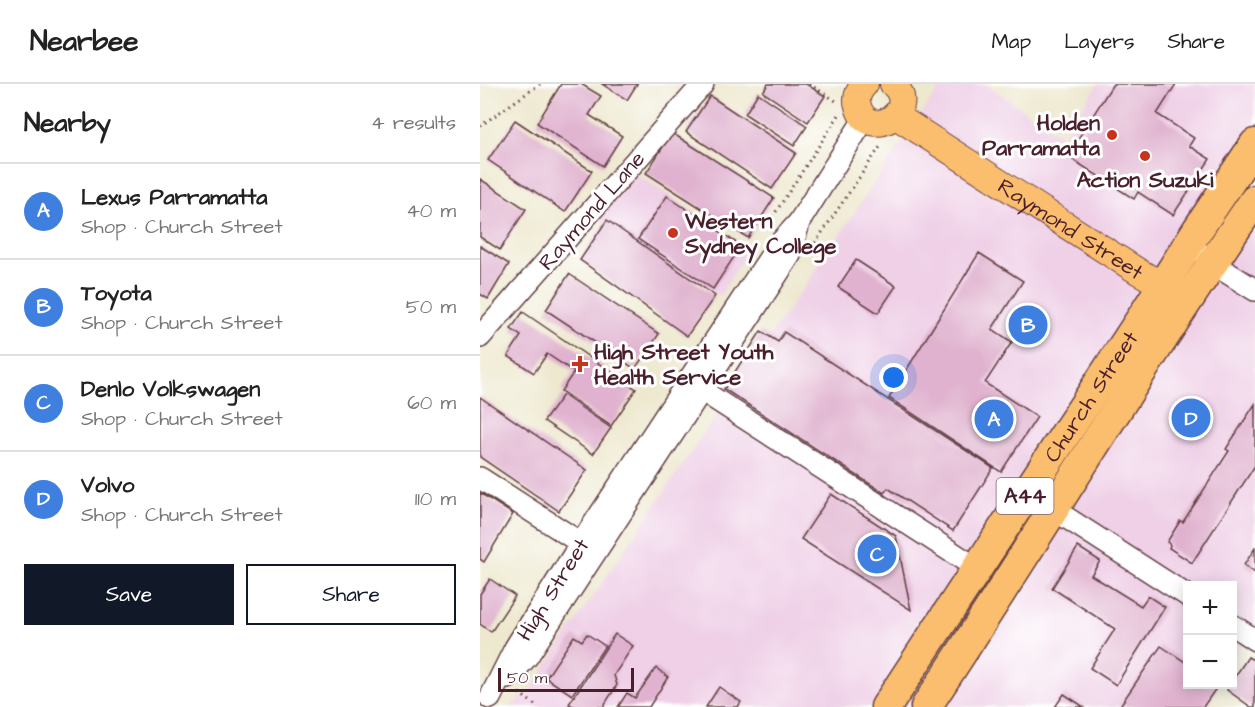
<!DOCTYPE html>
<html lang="en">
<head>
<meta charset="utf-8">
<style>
  :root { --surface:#fff; --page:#f6f6f6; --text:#222; --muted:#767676; --line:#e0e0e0; --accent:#111827 }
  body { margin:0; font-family:"Architects Daughter",sans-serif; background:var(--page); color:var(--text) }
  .controls { position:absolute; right:18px; bottom:18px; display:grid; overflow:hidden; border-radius:0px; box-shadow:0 3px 15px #0003 }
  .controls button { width:54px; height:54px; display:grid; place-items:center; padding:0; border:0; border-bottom:2px solid var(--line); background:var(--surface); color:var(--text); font:30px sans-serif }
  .scale { position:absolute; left:18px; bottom:15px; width:136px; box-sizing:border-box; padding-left:6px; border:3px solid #4a1f2b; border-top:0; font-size:16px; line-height:21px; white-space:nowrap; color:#4a1f2b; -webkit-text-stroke:4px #fff; paint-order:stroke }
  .you { position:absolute; left:414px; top:294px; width:21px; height:21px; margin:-15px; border:4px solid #fff; border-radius:50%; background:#1a73e8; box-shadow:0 0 0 9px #1a73e833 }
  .badge { display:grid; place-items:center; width:39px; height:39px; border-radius:50%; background:var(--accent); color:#fff; font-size:20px; font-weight:700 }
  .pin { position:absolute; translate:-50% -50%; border:3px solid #fff; box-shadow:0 2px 6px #0006 }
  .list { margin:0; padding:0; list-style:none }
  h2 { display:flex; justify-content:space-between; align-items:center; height:78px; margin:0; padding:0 24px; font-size:26px }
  h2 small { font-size:20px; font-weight:400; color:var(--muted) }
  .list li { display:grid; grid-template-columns:39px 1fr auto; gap:18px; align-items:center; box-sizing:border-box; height:96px; padding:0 24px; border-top:2px solid var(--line) }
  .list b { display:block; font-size:22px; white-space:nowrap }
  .list p { margin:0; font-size:20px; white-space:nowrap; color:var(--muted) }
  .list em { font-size:20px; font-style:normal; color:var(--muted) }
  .actions { display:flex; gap:12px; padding:18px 24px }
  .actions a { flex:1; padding:14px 0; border:2px solid var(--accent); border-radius:0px; text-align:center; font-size:21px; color:var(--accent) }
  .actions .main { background:var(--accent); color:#fff }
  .map { position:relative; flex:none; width:775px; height:623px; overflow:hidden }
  header { display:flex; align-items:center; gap:36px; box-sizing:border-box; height:84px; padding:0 30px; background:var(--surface); border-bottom:2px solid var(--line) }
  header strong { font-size:28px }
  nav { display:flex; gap:33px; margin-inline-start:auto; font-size:21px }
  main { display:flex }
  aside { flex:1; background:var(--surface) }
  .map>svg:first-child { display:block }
  .built { fill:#efd0e7 }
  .building { fill:#e0b2cf }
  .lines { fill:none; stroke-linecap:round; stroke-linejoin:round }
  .minor-casing { stroke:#623d43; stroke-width:24 }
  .major-casing { stroke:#623d43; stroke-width:28 }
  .highway-casing { stroke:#623d43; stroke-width:33 }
  .path { stroke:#623d43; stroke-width:3; stroke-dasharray:1.5 4.5; stroke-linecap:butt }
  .minor { stroke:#fff; stroke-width:21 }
  .major { stroke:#fbbe6e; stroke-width:26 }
  .highway { stroke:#fbbe6e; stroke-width:30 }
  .poi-dot { fill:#c8321e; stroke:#fff; stroke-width:2 }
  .labels { text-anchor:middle; stroke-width:6; stroke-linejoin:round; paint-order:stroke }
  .shield { fill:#fff; stroke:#80626b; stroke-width:1.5 }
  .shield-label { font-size:21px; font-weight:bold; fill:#4a1f2b }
  .poi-label { font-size:22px; font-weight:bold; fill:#4a1f2b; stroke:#fff; text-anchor:start }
  .street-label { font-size:22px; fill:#4a1f2b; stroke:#fff }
</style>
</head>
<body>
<header>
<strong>Nearbee</strong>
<nav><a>Map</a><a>Layers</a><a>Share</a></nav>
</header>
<main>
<aside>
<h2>Nearby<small>4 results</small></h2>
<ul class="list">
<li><span class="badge" style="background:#3f7fe0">A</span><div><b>Lexus Parramatta</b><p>Shop · Church Street</p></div><em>40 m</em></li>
<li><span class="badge" style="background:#3f7fe0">B</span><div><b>Toyota</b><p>Shop · Church Street</p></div><em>50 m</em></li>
<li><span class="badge" style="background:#3f7fe0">C</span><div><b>Denlo Volkswagen</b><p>Shop · Church Street</p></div><em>60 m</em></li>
<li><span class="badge" style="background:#3f7fe0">D</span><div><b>Volvo</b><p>Shop · Church Street</p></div><em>110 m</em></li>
</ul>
<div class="actions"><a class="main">Save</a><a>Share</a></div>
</aside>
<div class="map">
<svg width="775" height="623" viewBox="0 0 775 623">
  <rect width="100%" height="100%" fill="#fff"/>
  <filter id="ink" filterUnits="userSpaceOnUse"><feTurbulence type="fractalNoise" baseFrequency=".0167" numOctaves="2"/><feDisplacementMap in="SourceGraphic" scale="12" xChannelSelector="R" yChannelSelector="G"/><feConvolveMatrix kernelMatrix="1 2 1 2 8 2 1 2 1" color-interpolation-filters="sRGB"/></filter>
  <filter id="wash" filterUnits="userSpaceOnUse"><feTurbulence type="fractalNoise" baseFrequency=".008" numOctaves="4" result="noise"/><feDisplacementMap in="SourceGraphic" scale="24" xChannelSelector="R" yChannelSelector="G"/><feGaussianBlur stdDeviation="1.35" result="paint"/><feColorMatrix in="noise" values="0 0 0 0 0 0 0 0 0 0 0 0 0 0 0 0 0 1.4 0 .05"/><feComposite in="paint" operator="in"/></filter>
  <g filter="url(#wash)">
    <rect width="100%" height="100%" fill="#ede8ce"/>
    <g class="built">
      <path d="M462 0H506L583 53 618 0H775V538L753 575 752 502H708V600L739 601 727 623H30L50 607 105 524Z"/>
      <path d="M157 90 269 165 240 212 116 133Z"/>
    </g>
    <g id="blocks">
      <g class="building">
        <path d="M81 0H101L121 12 109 31 142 52 123 82 57 39Z"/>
        <path d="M122 0H157L147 16Z"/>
        <path d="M288 0H326L345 12 328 38 283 8Z"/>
        <path d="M633 0H696L677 30 714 54 709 62 730 75 693 131 658 108 654 115 587 72Z"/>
        <path d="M278 9 327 42 314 62 265 30Z"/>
        <path d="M230 12 316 69 292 105 206 48Z"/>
        <path d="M35 36 112 87 85 128 8 76Z"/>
        <path d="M192 49 294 114 268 154 166 89Z"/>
        <path d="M0 95 46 125 20 166 0 153Z"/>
        <path d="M187 112 261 162 233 205 158 155Z"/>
        <path d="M127 136 235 212 207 252 100 176Z"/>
        <path d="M0 162 29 180 8 215 0 210Z"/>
        <path d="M499 169 543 197 512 245 532 258 505 299 557 333 521 388 409 314Z"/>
        <path d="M376 176 416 202 398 229 358 203Z"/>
        <path d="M89 190 179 250 155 285 66 226Z"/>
        <path d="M43 228 156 305 131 342 81 307 94 288 67 270 54 289 28 272 41 252 31 245Z"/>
        <path d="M281 247 298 258 304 248 513 384 473 447 408 404 404 409 244 305Z"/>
        <path d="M83 311 131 344 113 370 64 337Z"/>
        <path d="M0 313 107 386 79 427 0 373Z"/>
        <path d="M775 320V384L774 383 712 479 689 464 690 461 687 458 700 437 703 438 749 367 746 365Z"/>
        <path d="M0 409 33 430 4 478 0 475Z"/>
        <path d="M351 410 416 452 431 526 321 455Z"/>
        <path d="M598 463 620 477 611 491 661 522 668 512 685 523 636 601 610 584 635 545 572 504Z"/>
        <path d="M775 464V489L764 481Z"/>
        <path d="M10 495 35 512 11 548 0 540V510Z"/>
        <path d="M107 550 125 562 92 611 66 594 94 552 102 557Z"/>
        <path d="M135 550 153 562 134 591 137 601 123 623H95L89 620Z"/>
        <path d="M681 562 708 580V600H739L723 623H639Z"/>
        <path d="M768 573 775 577V623H771L747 606 750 600H752V597Z"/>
        <path d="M176 584 188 593 169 623H138L147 609 155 614Z"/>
        <path d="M239 603 261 618 258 623H226Z"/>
        <path d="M584 610 604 623H575Z"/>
      </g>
    </g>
  </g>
  <g filter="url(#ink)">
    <use href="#blocks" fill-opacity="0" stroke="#623d43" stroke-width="1.5"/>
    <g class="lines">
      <defs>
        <g id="minor">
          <path d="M724 171 732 179 775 206"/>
          <path d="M0 253 223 0"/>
          <path d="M221 306 498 485"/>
          <path d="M0 394 113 467"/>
          <path d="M548 409 708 512"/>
          <path d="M752 541 775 556"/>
          <path d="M28 594 47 573 310 171 318 142"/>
          <path d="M10 614 35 564 101 459 298 161 319 138 385 34"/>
        </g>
        <g id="major">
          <path d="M385 0C379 6 375 13 378 22 388 59 442 27 413 0"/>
          <path id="s1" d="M416 32 659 188 683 201"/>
        </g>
        <g id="highway">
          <path id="s2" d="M406 623 665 229 718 145 775 60"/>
          <path d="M446 623C557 455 661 282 775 116"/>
        </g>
      </defs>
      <use href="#minor" class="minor-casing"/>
      <use href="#major" class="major-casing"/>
      <use href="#highway" class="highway-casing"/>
      <g class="path">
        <path d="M329 0 356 17"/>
        <path d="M0 42 60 0"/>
        <path d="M286 143 359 31"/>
        <path d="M335 159 402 60"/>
        <path d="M39 609 58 623"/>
      </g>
      <use href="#minor" class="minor"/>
      <use href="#major" class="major"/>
      <use href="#highway" class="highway"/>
    </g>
  </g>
  <g class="poi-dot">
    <circle cx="632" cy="51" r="6"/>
    <circle cx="665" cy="72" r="6"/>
    <circle cx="193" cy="149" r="6"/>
    <path d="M97 271h6v6h6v6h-6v6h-6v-6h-6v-6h6z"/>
  </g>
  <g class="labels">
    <rect class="shield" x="516.5" y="394" width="57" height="36" rx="4.5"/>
    <g class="shield-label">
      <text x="545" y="419">A44</text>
    </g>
    <g class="poi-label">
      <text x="620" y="46" text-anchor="end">Holden<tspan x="620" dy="25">Parramatta</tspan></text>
      <text x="665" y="103" text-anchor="middle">Action Suzuki</text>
      <text x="205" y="144">Western<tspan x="205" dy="25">Sydney College</tspan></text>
      <text x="114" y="275">High Street Youth<tspan x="114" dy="25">Health Service</tspan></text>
    </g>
    <g class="street-label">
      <text transform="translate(111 126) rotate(-49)" y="8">Raymond Lane</text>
      <text dy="8" stroke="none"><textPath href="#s1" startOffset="208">Raymond Street</textPath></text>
      <text dy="8" stroke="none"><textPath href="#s2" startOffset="372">Church Street</textPath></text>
      <text transform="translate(72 505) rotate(-58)" y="8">High Street</text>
    </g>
  </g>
</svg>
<div class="controls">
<button>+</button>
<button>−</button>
</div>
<div class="scale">50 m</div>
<div class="you"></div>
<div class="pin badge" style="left:514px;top:335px;background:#3f7fe0">A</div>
<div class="pin badge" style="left:548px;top:241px;background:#3f7fe0">B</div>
<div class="pin badge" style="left:397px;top:470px;background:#3f7fe0">C</div>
<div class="pin badge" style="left:711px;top:334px;background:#3f7fe0">D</div>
</div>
</main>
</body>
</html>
